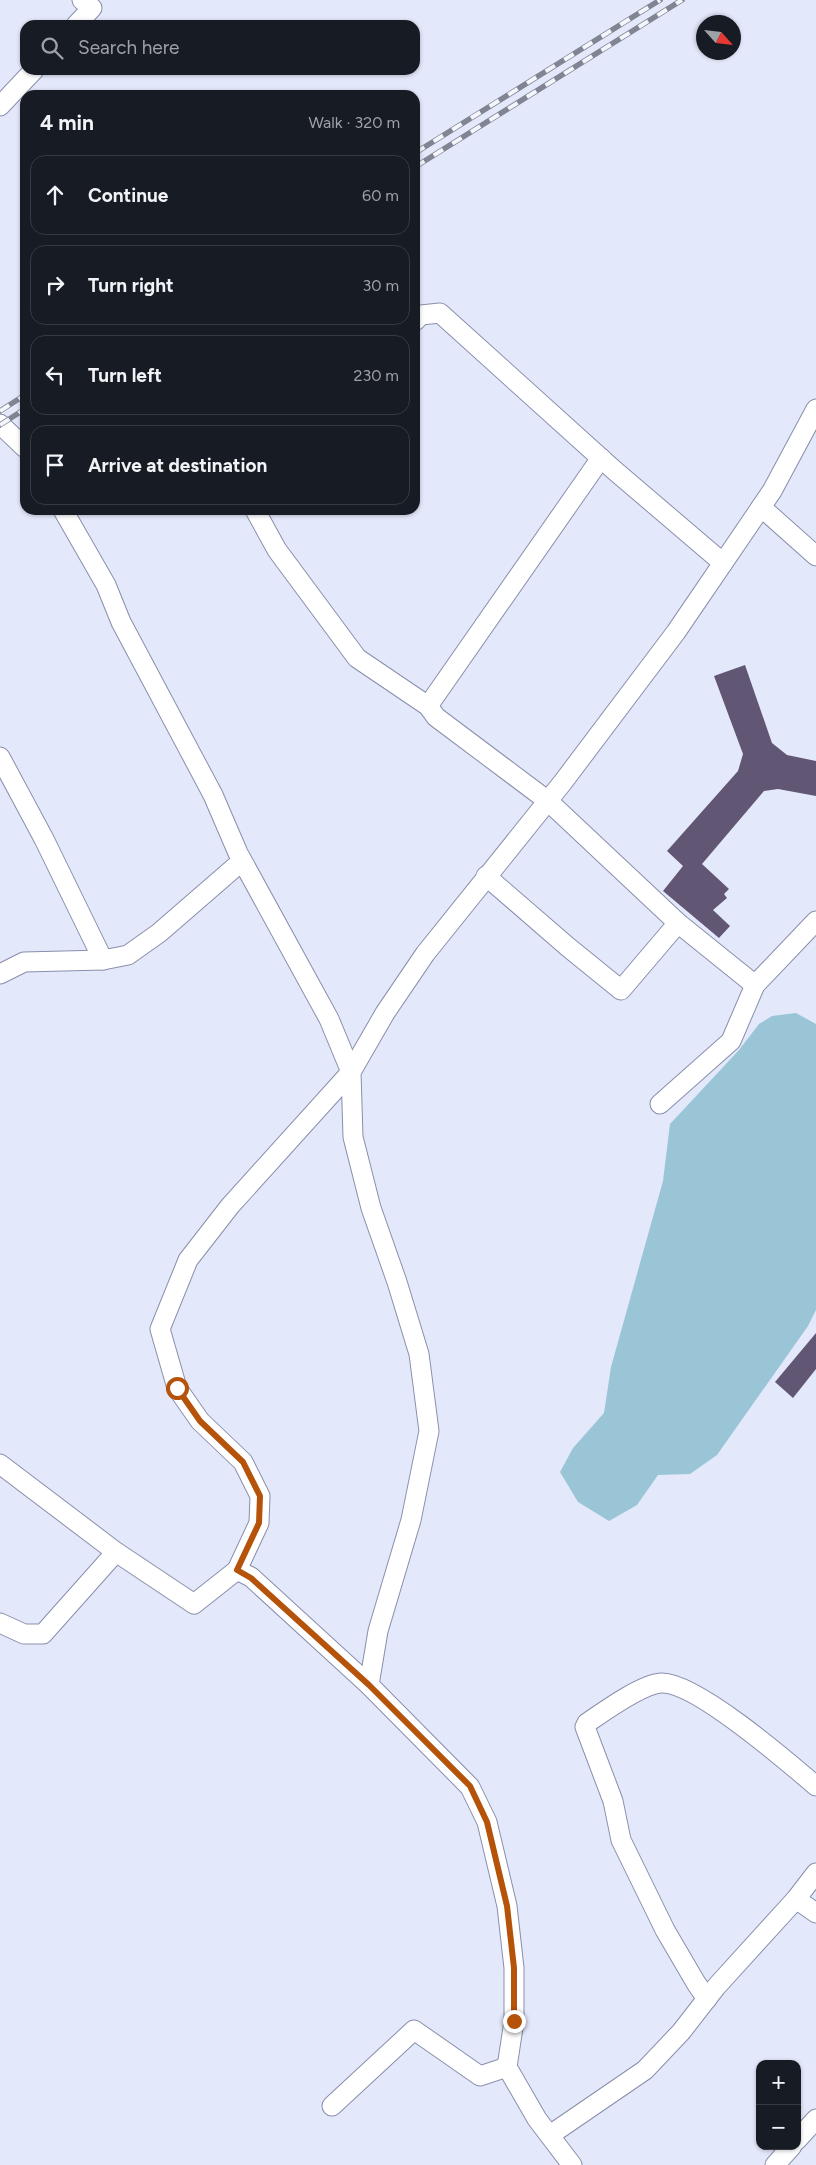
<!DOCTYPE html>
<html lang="en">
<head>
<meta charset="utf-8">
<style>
  :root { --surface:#171b24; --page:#20242c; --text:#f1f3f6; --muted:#9ea1a6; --line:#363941 }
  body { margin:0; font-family:Figtree,sans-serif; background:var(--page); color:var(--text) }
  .controls { position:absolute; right:15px; bottom:15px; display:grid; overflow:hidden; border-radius:10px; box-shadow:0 1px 4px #0004 }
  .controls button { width:45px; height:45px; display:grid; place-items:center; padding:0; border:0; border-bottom:1px solid var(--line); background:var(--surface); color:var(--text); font:25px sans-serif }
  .compass { position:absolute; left:696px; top:15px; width:45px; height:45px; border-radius:50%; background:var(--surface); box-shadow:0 1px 4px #0004; rotate:117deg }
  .stop { position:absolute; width:15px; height:15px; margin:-11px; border:4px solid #b45309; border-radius:50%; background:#fff }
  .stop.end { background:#b45309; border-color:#fff; box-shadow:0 1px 5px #0008 }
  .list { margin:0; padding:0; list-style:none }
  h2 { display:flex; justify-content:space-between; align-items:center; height:65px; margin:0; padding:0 20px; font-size:21px }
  h2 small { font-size:16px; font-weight:400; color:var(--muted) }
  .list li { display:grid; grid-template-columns:32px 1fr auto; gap:15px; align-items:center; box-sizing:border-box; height:80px; margin:0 10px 10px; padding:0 10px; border:1px solid var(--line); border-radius:15px }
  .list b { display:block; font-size:19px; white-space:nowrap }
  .list em { font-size:16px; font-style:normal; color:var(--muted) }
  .icon { flex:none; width:28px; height:28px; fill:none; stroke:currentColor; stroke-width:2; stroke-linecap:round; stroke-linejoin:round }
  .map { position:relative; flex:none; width:816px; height:2165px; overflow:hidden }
  .search { position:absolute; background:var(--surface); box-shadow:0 1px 4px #0004; left:20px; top:20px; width:400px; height:55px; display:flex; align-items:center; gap:12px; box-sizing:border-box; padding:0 18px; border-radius:15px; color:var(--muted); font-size:19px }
  .panel { position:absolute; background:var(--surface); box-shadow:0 1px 4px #0004; left:20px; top:90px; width:400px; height:425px; border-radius:15px }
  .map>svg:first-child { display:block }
  .water { fill:#99c5d6 }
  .building { fill:#625675 }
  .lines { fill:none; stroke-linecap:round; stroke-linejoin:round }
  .minor-casing { stroke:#898fac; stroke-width:21 }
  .minor { stroke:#fff; stroke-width:19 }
  .rail-casing { stroke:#818493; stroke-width:5.5 }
  .rail { stroke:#f4f6fc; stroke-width:4; stroke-dasharray:11; stroke-linecap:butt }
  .route { stroke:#b45309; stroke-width:6 }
</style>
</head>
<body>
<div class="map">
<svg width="816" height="2165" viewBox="0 0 816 2165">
  <rect width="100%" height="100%" fill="#e4e8fb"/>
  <path class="water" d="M796 1013 816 1024V1310L808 1326 717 1455 690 1474 658 1475 637 1505 609 1521 578 1502 560 1472 573 1448 604 1413 611 1367 663 1181 670 1124 739 1050 759 1024 772 1016Z"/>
  <g class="building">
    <path d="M745 665 772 743 787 755 816 761V796L778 789 764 791 702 864 729 889 724 894 727 898 713 910 730 926 719 938 663 891 683 866 667 851 738 771 743 754 714 676Z"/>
    <path d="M816 1333V1369L793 1398 775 1382Z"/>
  </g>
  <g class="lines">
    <defs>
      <g id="minor">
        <path d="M76 25 92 8 82 0"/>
        <path d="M0 106 34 70"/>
        <path d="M415 321 421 315 440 313 614 470 723 563"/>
        <path d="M0 424 25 448"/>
        <path d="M761 507 816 556"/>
        <path d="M255 510 277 550 357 658 428 706 436 717 548 801 678 923"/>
        <path d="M428 706 601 458"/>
        <path d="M0 757 44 839 103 960"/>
        <path d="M486 876 568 947 621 990 678 923 755 985"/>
        <path d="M0 974 24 962 103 960 128 955 159 933 242 861"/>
        <path d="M660 1104 731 1041 755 985 816 921"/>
        <path d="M0 1464 116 1552 194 1604 237 1570 259 1523 260 1496 243 1462 200 1421 177 1388 160 1329 188 1260 230 1206 351 1072 329 1019 238 853 213 795 121 622 106 585 63 510"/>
        <path d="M237 1570 251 1577 369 1685"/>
        <path d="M0 1623 24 1634H43L116 1552"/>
        <path d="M796 1899 816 1913"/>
        <path d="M707 1999 696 1983 665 1930 621 1840 613 1801 585 1727 587 1723C603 1712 642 1684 661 1683 694 1681 788 1762 816 1786"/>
        <path d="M332 2106 414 2030 480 2076 507 2067"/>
        <path d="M550 2135 645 2070 681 2032 716 1987 796 1899 816 1873"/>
        <path d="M797 2140 816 2119"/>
        <path d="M572 2165 537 2119 507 2067 514 2021V1968L507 1906 487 1822 470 1787 369 1685 378 1631 411 1520 429 1431 419 1354 397 1282 371 1208 353 1137 351 1072 385 1013 425 954 563 782 676 632 772 491 816 409"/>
        <path d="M775 2165 792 2146"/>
      </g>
    </defs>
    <use href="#minor" class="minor-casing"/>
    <use href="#minor" class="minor"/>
    <defs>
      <g id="rail">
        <path d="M415 153 660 0"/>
        <path d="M415 167 682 0"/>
        <path d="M0 411 25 395"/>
        <path d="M0 425 25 409"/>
      </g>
    </defs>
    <use href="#rail" class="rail-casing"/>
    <use href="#rail" class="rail"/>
  </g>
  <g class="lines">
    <path class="route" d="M177 1388 200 1421 243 1462 260 1496 259 1523 237 1570 251 1578 369 1685 470 1786 487 1822 507 1906 514 1968V2021"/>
  </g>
</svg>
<div class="controls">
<button>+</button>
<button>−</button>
</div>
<svg class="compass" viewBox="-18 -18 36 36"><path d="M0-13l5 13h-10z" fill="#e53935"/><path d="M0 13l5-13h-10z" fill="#9ea1a6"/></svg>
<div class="stop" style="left:177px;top:1388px"></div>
<div class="stop end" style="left:514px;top:2021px"></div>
<div class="search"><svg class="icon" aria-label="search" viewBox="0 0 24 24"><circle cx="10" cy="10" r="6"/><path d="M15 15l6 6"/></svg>Search here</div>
<section class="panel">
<h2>4 min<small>Walk · 320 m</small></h2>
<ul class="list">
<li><svg class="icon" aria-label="ahead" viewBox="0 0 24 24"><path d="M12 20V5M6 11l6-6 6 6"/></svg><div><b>Continue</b></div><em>60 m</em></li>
<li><svg class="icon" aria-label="right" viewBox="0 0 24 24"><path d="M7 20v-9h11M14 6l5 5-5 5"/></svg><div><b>Turn right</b></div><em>30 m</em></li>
<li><svg class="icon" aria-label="left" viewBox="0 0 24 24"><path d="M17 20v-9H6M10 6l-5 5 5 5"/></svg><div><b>Turn left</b></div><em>230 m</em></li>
<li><svg class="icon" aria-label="arrive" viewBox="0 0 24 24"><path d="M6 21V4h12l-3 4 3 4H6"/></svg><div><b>Arrive at destination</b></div></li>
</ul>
</section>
</div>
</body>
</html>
